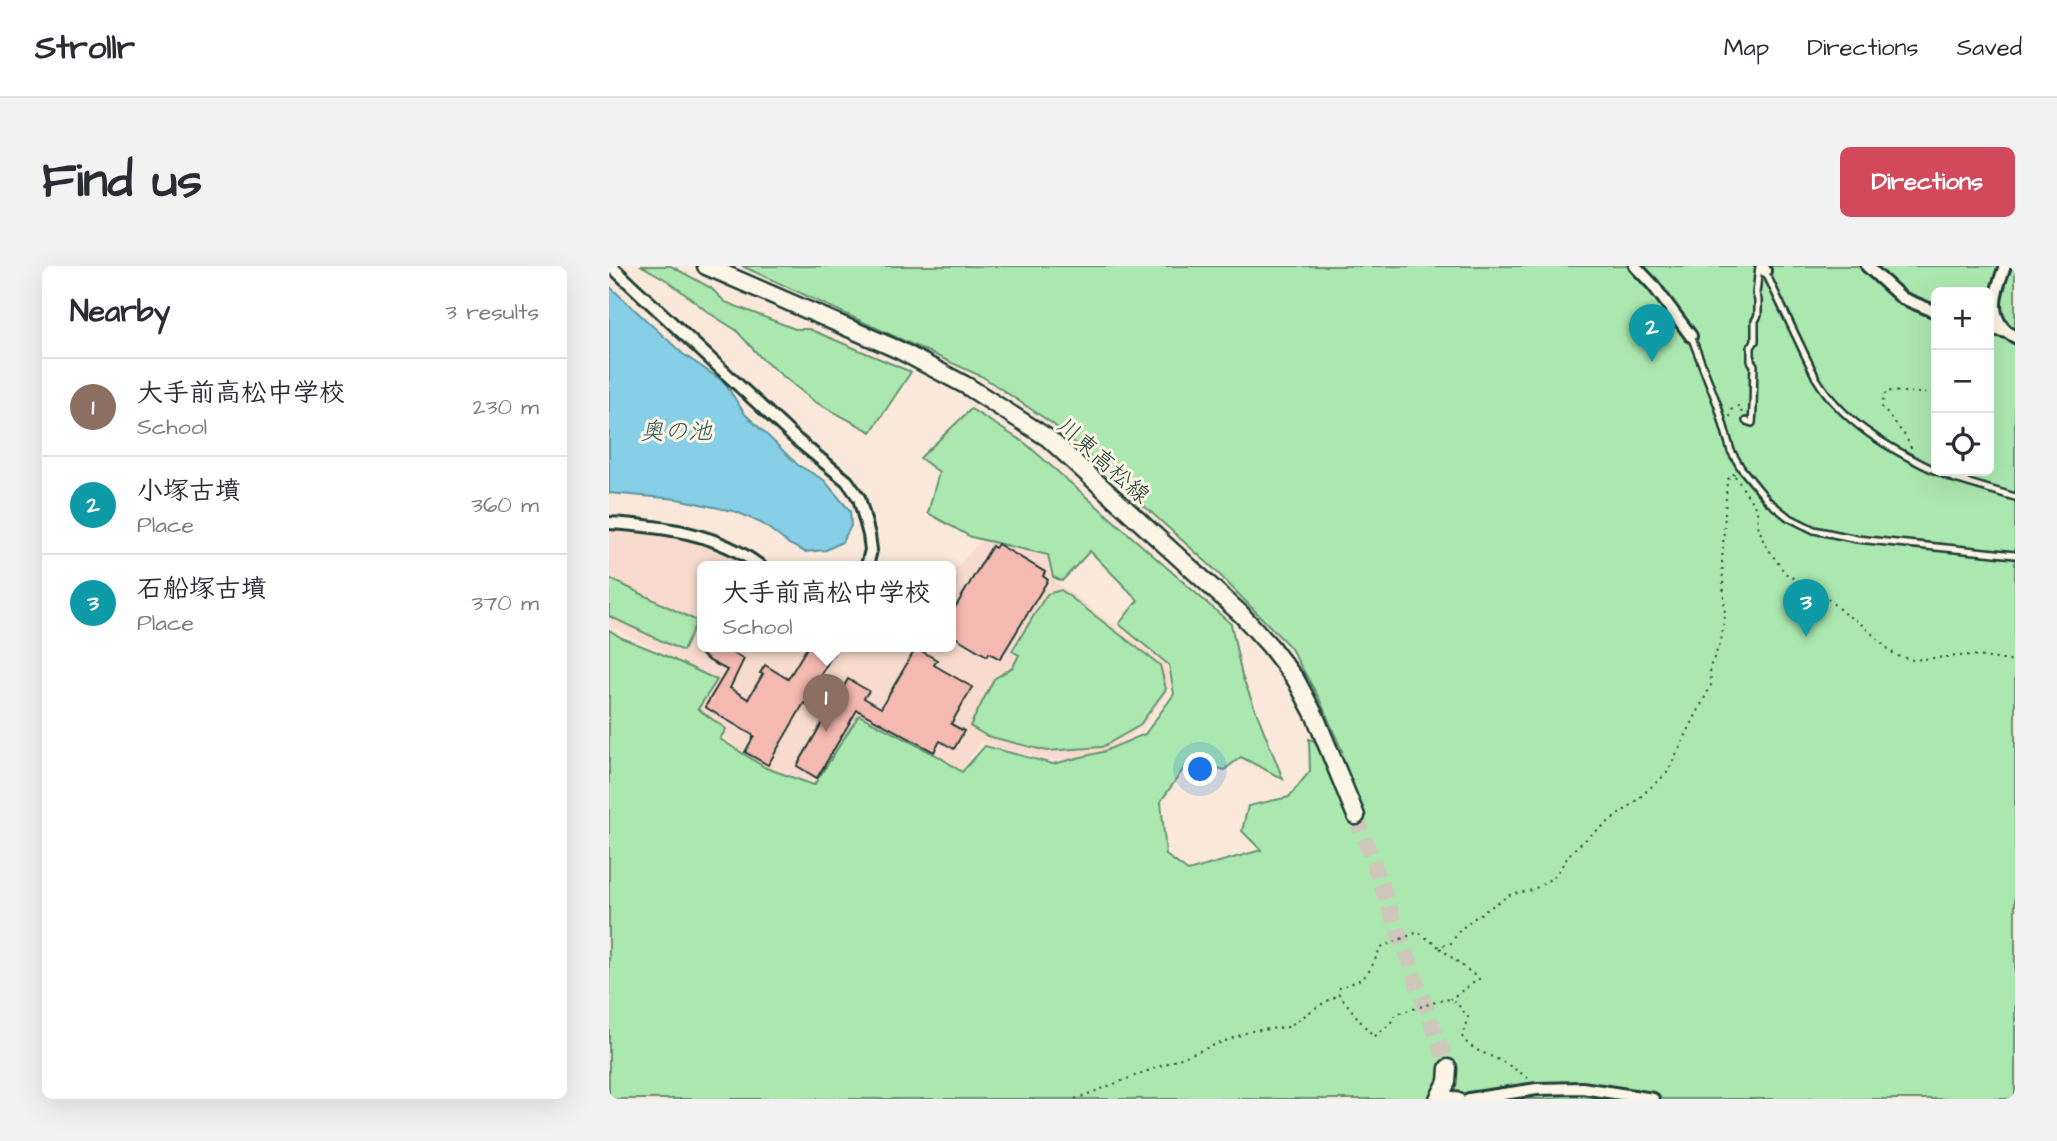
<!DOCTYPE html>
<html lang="en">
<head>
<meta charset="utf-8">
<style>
  :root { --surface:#fff; --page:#f2f2f3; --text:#2b2b33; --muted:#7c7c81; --line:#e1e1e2; --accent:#d1495b }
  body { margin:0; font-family:"Architects Daughter","Klee One",sans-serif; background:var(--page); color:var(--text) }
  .controls { position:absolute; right:21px; top:21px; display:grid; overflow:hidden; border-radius:10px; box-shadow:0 7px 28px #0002 }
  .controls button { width:63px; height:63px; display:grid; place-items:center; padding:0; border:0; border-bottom:2px solid var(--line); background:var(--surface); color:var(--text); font:35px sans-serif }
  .you { position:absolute; left:592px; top:504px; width:24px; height:24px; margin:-18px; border:5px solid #fff; border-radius:50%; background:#1a73e8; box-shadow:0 0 0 10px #1a73e833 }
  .badge { display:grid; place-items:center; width:46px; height:46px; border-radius:50%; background:var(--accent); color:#fff; font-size:23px; font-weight:700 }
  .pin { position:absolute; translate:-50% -58px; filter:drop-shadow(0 2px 4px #0008) }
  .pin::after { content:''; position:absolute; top:37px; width:24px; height:21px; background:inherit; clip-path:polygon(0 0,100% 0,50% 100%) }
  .popup { position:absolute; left:88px; top:295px; width:259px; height:91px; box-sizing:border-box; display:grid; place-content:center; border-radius:10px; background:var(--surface); filter:drop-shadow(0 2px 5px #0005); font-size:23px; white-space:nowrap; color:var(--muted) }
  .popup b { font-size:26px; color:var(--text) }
  .popup::after { content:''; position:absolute; left:50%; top:100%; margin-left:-14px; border:14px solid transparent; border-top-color:var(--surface) }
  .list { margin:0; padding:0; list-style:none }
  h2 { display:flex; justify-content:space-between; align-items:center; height:91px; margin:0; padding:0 28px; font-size:30px }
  h2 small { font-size:23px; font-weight:400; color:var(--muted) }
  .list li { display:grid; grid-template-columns:46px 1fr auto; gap:21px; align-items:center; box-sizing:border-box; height:98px; padding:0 28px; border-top:2px solid var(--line) }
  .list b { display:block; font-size:26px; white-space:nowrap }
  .list p { margin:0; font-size:23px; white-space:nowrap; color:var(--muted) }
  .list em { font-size:23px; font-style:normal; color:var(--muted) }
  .icon { flex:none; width:38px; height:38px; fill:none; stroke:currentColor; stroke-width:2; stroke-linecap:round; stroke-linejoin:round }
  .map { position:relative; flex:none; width:1406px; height:833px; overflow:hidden; border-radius:10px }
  header { display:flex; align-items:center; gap:42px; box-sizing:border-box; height:98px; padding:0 35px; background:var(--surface); border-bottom:2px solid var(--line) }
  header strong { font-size:33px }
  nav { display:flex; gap:38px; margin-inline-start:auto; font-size:24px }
  .intro { display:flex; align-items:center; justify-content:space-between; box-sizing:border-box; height:168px; padding:0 42px }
  h1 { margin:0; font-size:49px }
  .button { padding:18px 32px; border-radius:10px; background:var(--accent); color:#fff; font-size:24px; font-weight:700 }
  main { display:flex; gap:42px; padding:0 42px }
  aside { flex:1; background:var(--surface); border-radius:10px; box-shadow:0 7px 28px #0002 }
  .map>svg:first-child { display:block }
  .built { fill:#f8dbce }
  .green { fill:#abe8af; stroke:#659272; stroke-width:2; fill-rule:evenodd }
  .water { fill:#86cfe7; stroke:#5d959f; stroke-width:2 }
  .building { fill:#f4b9b1; stroke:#1f3d34; stroke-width:2 }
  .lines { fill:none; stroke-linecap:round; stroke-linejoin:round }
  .secondary-tunnel { stroke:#cec7ba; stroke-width:16; stroke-dasharray:16 8; stroke-linecap:butt }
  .service-casing { stroke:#1f3d34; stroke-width:10 }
  .minor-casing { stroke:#1f3d34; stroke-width:16 }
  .secondary-casing { stroke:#1f3d34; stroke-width:21 }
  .path { stroke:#1f3d34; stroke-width:2; stroke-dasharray:2 5; stroke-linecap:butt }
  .service { stroke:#fcf5e5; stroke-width:5 }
  .minor { stroke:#fcf5e5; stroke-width:10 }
  .secondary { stroke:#fcf5e5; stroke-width:16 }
  .labels { text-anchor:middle; stroke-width:6; stroke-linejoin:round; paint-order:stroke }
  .street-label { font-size:23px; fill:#1f3d34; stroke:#fcf5e5 }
  .water-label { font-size:24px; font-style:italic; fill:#345a58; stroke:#fcf5e5 }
</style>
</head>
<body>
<header>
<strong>Strollr</strong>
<nav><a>Map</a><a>Directions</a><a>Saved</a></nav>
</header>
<div class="intro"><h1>Find us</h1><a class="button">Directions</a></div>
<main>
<aside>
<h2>Nearby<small>3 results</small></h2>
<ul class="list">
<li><span class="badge" style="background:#8d6e63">1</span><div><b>大手前高松中学校</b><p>School</p></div><em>230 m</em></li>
<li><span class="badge" style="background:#0f9aa8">2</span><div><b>小塚古墳</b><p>Place</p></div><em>360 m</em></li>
<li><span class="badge" style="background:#0f9aa8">3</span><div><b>石船塚古墳</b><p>Place</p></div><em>370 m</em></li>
</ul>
</aside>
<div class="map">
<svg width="1406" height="833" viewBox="0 0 1406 833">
  <rect width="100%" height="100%" fill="#fae9db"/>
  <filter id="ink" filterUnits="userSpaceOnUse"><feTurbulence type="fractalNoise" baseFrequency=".0143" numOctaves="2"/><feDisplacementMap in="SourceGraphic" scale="14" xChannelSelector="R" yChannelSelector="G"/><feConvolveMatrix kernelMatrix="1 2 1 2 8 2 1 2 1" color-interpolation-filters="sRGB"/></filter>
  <g filter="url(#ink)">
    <path class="built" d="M384 261 439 292 442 312 558 399 561 422 534 461 494 488 443 495 372 477 353 504 250 454 206 517 158 504 130 484 89 445 109 413 0 360V265H27L82 273 125 289 139 300H93V380H341V308Z"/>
    <g class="green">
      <path d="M33 0H62L102 22 116 36 186 63H200L302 106 262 166 206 136 154 94 127 64 100 47 59 15Z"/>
      <path d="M133 0H1406V833H0V364L13 372 53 388 108 414 89 443 117 463 111 473 157 502 205 519 250 449 329 490 353 506 376 480 444 498 493 486 536 468 565 428 560 399 510 358 529 334 481 285 453 315 444 311 439 289 362 271 319 247 330 206 311 192 362 143 416 177 622 358 633 410 674 513 632 491 615 504 581 494 552 535 557 589 579 605 652 584 633 565 639 540 680 531 701 505 700 473 733 485 710 432 681 381 604 302 444 158 374 111ZM1327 26H1380V205H1327Z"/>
      <path d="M0 312 88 355 74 385 0 350Z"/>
      <path d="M452 324 551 399 557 423 530 460 493 481 438 485 378 470 361 460 385 413 404 401 410 389 403 385 438 328Z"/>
    </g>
    <path class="water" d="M0 20 74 88 115 116 136 148 189 199 215 214 241 245 242 260 233 276 217 284 196 286 180 278 154 258 128 246 68 233 0 227Z"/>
    <g class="building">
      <path d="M389 278 436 306 434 310 439 314 391 393 380 387 378 390 341 368V350L383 280 386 282Z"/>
      <path d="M97 380H111L135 393 121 422 139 433 154 408 151 407 156 399 179 413 199 380H229L212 408 219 412 207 432 223 441 239 413 260 425 255 432 272 442 307 382 328 394 325 399 363 421 342 458 355 465 345 483 331 475 325 486 248 444 208 512 188 500 217 450 195 437 159 499 136 486 145 470 96 441 118 404 97 393 98 392 92 389Z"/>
    </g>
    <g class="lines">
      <path class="secondary-tunnel" d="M747 550 839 802"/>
      <defs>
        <g id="service">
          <path d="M1156 5 1207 112C1234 157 1281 183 1327 205"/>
          <path d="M1082 70 1109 140 1122 185 1132 202 1159 235 1179 251 1205 264 1248 273 1406 289"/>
          <path d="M1137 155 1143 157C1145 137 1144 119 1145 99L1142 95V81L1146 75V55L1149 49V34L1147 28 1150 0"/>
          <path d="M1328 205 1343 212 1406 231"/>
        </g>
        <g id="minor">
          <path d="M2 0 188 174 238 215 250 232 260 269 262 284 258 300"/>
          <path d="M1026 0 1044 19 1082 70"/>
          <path d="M1154 0 1156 5"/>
          <path d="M1258 0 1293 32 1327 46"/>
          <path d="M1396 0C1386 26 1376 54 1406 71"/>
          <path d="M1380 62 1398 66"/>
          <path d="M0 257C52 260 109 267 151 300"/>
          <path d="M833 828 850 833"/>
          <path d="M860 833 928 823 973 822 1044 833"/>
        </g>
        <g id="secondary">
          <path d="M97 0 290 84 358 120 439 172 632 348 661 380 687 414 706 450 747 550"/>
          <path d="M829 833 838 816 839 802"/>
        </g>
      </defs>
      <use href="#service" class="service-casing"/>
      <use href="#minor" class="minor-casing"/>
      <use href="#secondary" class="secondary-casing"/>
      <g class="path">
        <path d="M1121 151 1122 144 1129 140 1133 147"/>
        <path d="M1302 182 1297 171 1273 141 1274 131 1278 125 1327 128"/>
        <path d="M1126 210 1148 244 1149 259 1155 277 1176 307 1219 333 1237 349 1250 356 1286 389 1302 394 1362 389 1406 396"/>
        <path d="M831 682 870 713 841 733"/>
        <path d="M919 812C909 805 900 799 890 794 877 787 860 784 853 770L859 751 847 736 837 733 787 748 781 758 766 770C757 765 738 737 729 727L731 721C762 712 759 707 772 681L809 666 830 681 842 677 851 664 864 653 900 629 923 624 945 611 963 585 982 569 1021 540 1058 507 1102 419 1101 401 1112 375 1116 349 1113 296 1118 214 1126 207"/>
        <path d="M466 833 642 765 679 761 711 739 730 729"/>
      </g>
      <use href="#service" class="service"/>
      <use href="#minor" class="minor"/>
      <use href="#secondary" class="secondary"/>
    </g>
  </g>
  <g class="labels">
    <g class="street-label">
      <text transform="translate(495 194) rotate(42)" y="8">川東高松線</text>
    </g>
    <g class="water-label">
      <text x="67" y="173">奥の池</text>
    </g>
  </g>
</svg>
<div class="controls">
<button>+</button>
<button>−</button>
<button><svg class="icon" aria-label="locate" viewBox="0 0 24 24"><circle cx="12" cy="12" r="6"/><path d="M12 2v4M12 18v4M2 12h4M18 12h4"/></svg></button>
</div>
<div class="you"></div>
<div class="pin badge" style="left:217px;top:466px;background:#8d6e63">1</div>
<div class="popup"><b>大手前高松中学校</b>School</div>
<div class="pin badge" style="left:1043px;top:96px;background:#0f9aa8">2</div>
<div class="pin badge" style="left:1197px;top:371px;background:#0f9aa8">3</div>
</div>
</main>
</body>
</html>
